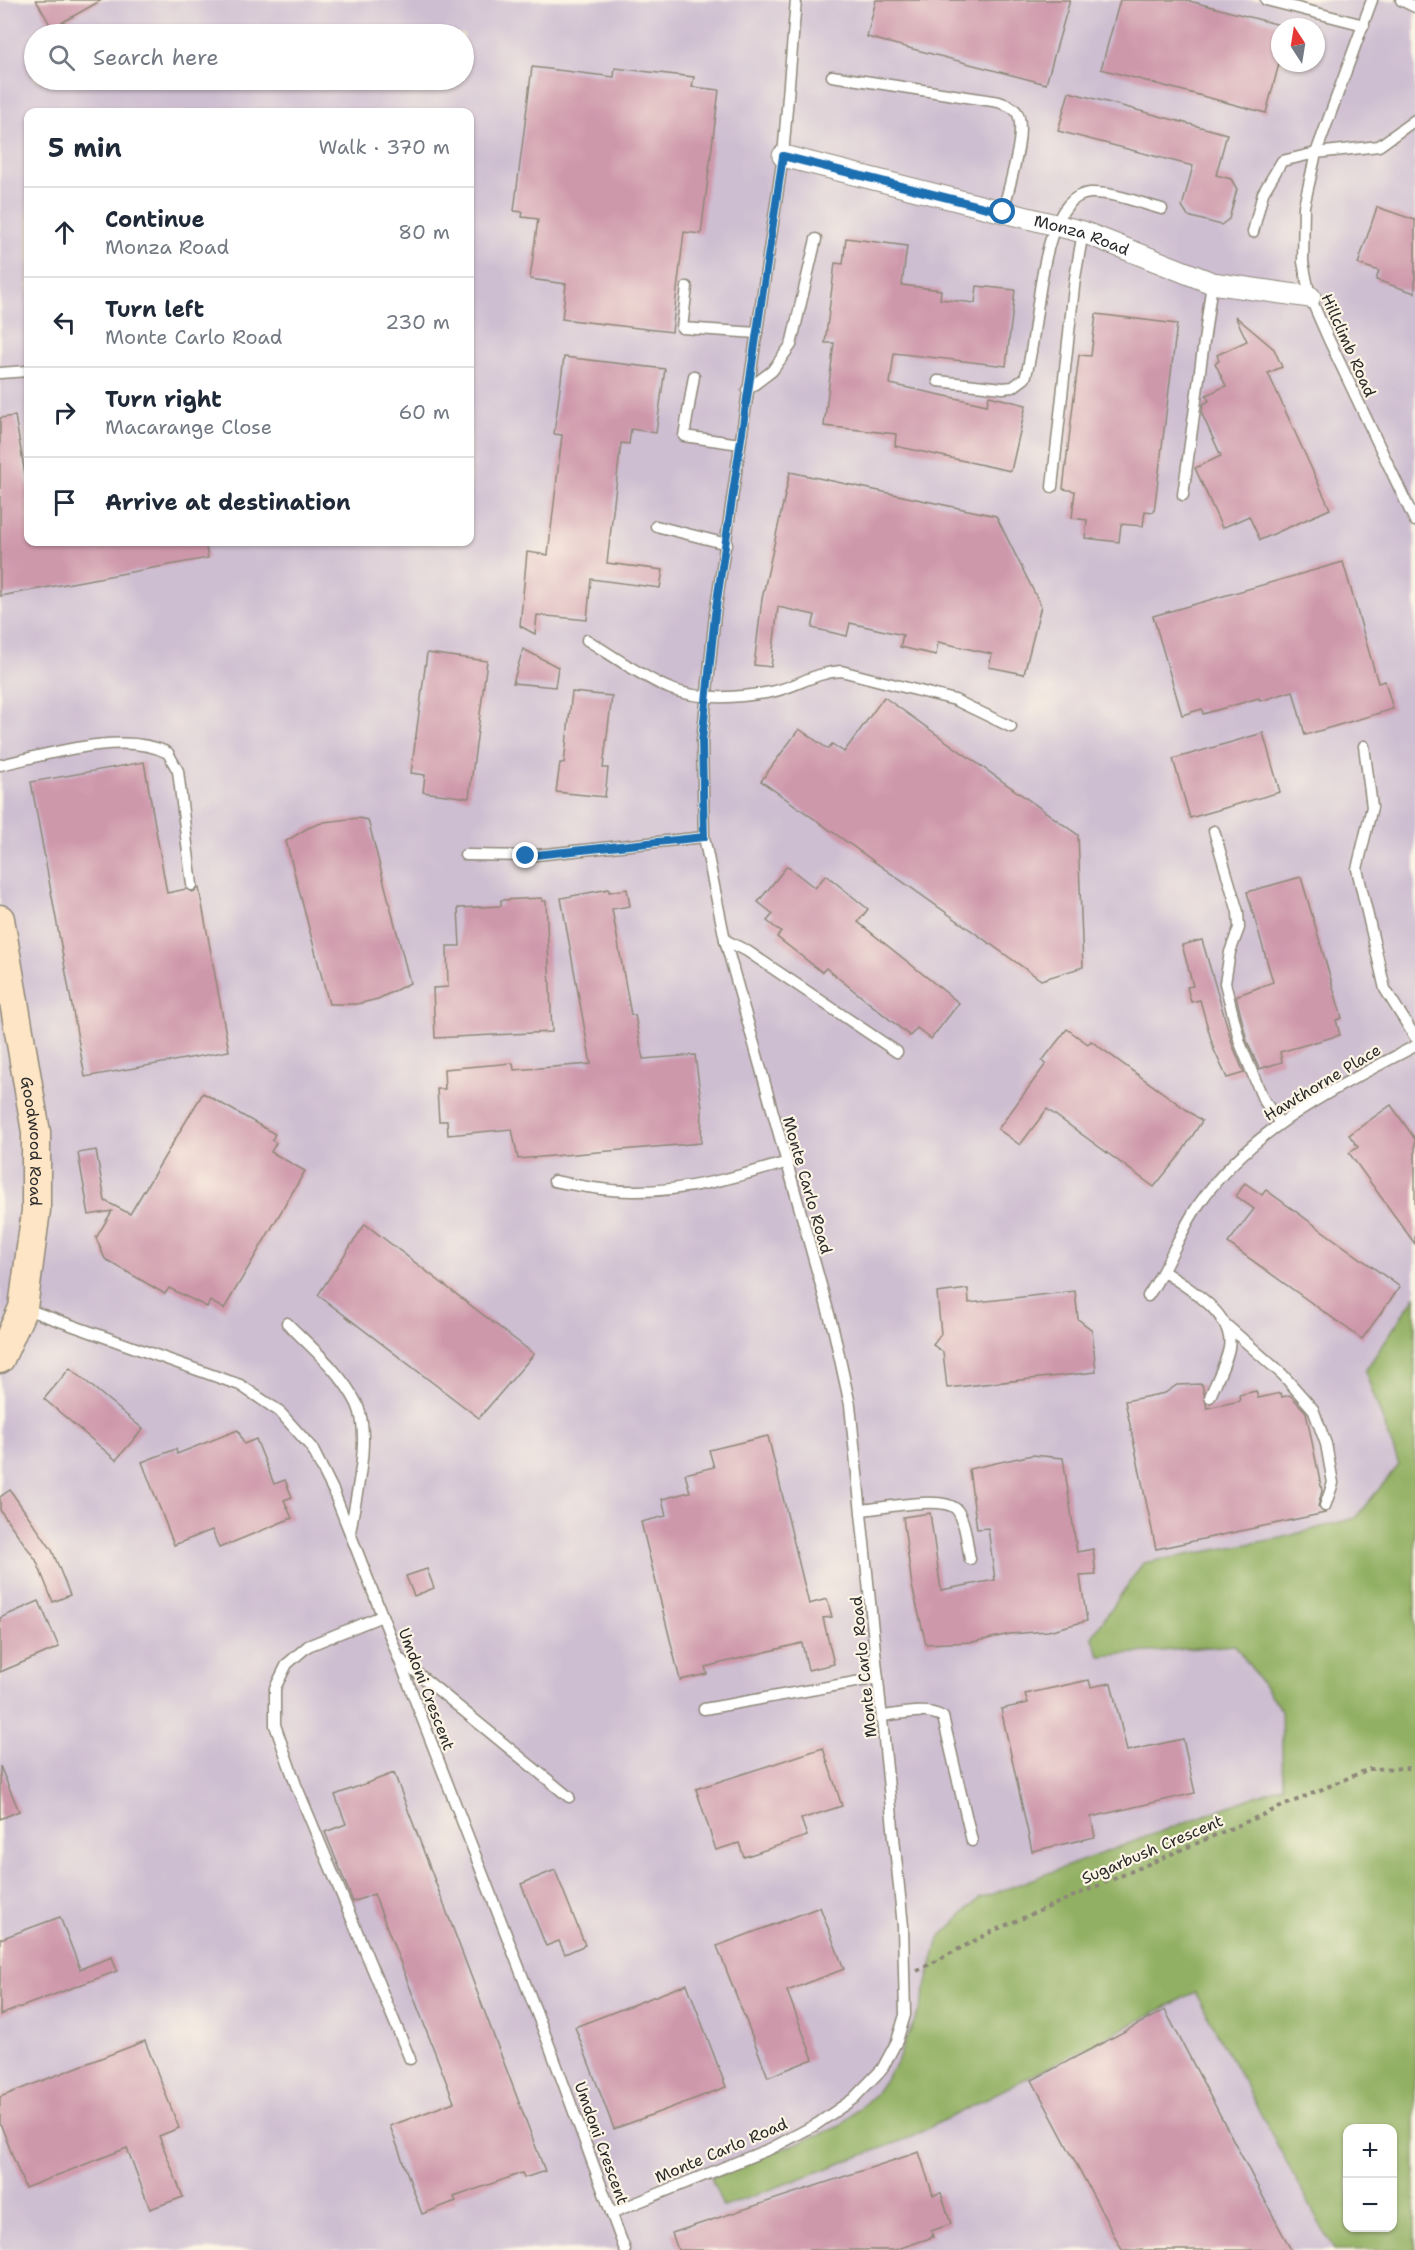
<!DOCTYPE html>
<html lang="en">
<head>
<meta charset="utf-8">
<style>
  :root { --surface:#fff; --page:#f2f2f3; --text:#1f2937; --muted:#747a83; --line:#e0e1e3 }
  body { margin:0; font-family:"Shantell Sans",sans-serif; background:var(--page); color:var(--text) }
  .controls { position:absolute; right:18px; bottom:18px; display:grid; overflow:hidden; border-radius:12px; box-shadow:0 2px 4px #0004 }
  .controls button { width:54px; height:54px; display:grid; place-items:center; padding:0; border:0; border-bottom:2px solid var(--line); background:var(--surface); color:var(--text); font:30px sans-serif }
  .compass { position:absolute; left:1271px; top:18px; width:54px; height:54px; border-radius:50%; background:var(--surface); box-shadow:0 2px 4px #0004; rotate:348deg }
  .stop { position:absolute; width:18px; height:18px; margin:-14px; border:4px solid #1f6fb2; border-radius:50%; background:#fff }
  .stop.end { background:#1f6fb2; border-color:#fff; box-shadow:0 2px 6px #0008 }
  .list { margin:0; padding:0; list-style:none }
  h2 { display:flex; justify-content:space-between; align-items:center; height:78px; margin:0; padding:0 24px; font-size:26px }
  h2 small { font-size:20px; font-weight:400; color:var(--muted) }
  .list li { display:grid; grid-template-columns:39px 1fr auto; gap:18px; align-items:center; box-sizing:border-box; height:90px; padding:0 24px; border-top:2px solid var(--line) }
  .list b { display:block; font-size:22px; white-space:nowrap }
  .list p { margin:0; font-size:20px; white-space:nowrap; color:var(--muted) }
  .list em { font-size:20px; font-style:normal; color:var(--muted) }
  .icon { flex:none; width:33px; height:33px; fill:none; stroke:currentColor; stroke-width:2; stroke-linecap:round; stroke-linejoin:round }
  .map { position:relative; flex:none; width:1415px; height:2250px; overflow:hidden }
  .search { position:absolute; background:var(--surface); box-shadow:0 2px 4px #0004; left:24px; top:24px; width:450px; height:66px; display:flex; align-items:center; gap:15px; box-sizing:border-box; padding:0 21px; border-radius:33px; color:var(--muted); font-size:22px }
  .panel { position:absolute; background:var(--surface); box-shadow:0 2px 4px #0004; left:24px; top:108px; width:450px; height:438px; border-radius:12px }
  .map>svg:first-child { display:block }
  .industrial { fill:#cebed1; fill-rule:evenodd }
  .forest { fill:#92b063; stroke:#5e6e47; stroke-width:1.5; fill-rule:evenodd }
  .building { fill:#ce98ab }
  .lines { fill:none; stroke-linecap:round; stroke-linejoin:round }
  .lane-casing { stroke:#8e887a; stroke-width:13 }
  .street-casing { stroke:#8e887a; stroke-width:23 }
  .secondary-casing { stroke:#8e887a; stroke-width:31 }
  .path { stroke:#8e887a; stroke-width:4; stroke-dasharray:4.5 4.5; stroke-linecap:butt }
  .lane { stroke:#fff; stroke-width:10 }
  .street { stroke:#fff; stroke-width:21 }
  .secondary { stroke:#fde5c5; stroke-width:28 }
  .route { stroke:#1f6fb2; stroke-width:8 }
  .labels { text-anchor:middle; stroke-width:4.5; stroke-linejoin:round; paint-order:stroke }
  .street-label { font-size:16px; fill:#2b2b2b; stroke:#fcf5e5 }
</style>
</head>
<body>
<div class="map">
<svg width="1415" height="2250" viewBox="0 0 1415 2250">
  <rect width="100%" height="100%" fill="#fcf5e5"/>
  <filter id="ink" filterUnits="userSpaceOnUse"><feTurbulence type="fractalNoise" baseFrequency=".0167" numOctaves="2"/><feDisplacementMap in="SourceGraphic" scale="12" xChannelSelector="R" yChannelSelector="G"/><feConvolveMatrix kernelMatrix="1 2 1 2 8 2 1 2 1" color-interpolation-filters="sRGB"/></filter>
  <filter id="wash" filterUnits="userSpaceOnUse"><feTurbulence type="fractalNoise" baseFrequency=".008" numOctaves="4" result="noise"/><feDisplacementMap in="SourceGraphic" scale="24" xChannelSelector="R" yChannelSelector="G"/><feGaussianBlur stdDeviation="1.35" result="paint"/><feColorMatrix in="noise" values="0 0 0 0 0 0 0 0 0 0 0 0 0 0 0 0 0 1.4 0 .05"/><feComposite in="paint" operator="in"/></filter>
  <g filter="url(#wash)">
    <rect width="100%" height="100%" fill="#f2e6ca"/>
    <path class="industrial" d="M0 0H1415V2250H0ZM1280 27H1316V63H1280ZM34 34H464V80H34ZM28 112H470V542H28ZM1348 2128H1392V2228H1348Z"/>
    <path class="forest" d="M1415 1296V2250H1334L1195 1992 909 2138 723 2207 711 2178 840 2126 875 2094 896 2064 921 2006 939 1938 979 1899 1283 1786 1281 1710 1235 1645 1100 1656 1092 1636 1143 1563 1281 1538 1355 1518 1399 1465 1365 1371ZM1348 2128H1392V2228H1348Z"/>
    <g id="blocks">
      <g class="building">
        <path d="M36 0H102L52 28Z"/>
        <path d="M876 0H1070L1046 84 867 37Z"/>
        <path d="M1120 0H1186L1280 25V60L1266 113 1101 69Z"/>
        <path d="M532 67 614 77 615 68 694 77 692 87 719 90 701 234 684 232 672 332 562 319 566 284 530 279 538 219 522 217 523 212 514 211Z"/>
        <path d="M1069 92 1227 134 1216 175 1231 179 1237 189 1229 219 1221 225 1188 216 1182 207 1193 166 1058 131Z"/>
        <path d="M1377 207 1415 220V293L1376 280 1379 271 1358 264Z"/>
        <path d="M846 238 907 246 902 285 941 290 940 299 975 303 977 286 1015 290 1006 366 894 353 890 384 987 405 989 396 1026 405 1011 471 895 446 896 434 824 426 834 343H825L835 263 843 264Z"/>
        <path d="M1096 314 1177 324 1154 512 1145 511 1143 526 1121 524 1119 542 1085 538 1087 520 1072 518 1075 491 1063 489 1079 355 1091 356Z"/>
        <path d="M1235 316 1274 349 1282 367 1268 373 1330 509 1260 540 1249 516 1222 528 1195 468 1221 456 1202 414 1203 404 1209 401 1206 395 1226 386 1215 363 1219 361 1217 355 1247 341Z"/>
        <path d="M564 357 665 369 656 433 631 429 629 444 621 443 607 563 663 570 660 588 591 579 587 620 537 615 535 634 520 626 527 552 548 555 562 435 554 434Z"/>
        <path d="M15 416 28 491V542H205L208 558 0 596V418Z"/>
        <path d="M790 472 996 516 1041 606 1024 674 989 667 992 654 938 642 936 655 900 647 903 635 850 623 847 636 812 628 815 615 778 607 771 667 754 665 762 599Z"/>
        <path d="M1343 562 1378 683 1385 681 1393 709 1305 735 1293 691 1260 701 1259 698 1203 714 1202 709 1182 715 1153 616Z"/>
        <path d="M523 649 558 667 555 687 513 683Z"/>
        <path d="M427 653 487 661 469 798 423 792 425 775 411 773Z"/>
        <path d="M572 692 612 696 603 768H608L605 797 556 792 560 763H564Z"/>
        <path d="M884 697 1078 835 1083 967 1041 980 761 781 799 729 828 749 832 744 844 752Z"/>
        <path d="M1263 733 1280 792 1190 818 1173 759Z"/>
        <path d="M144 762 167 893 186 889 193 892 199 888 229 1051 85 1077 31 782Z"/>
        <path d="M358 818 368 820 410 983 378 999 357 1004H329L286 841 308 828 324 822Z"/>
        <path d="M787 866 815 888 826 875 868 909 858 922 959 1003 931 1039 917 1028 910 1036 826 968 822 972 777 937 781 932 767 921 773 914 758 902Z"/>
        <path d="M1301 877 1342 1018 1336 1020 1340 1035 1280 1052 1282 1062 1259 1069 1247 1041 1236 996 1273 982 1247 892Z"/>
        <path d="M609 889V892L627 889 630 906 612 909 631 1015H635L643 1059 695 1055 702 1108 701 1143 518 1159 512 1129 448 1135 447 1121H439L437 1089H445L444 1069 513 1063 514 1070 591 1064 561 898Z"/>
        <path d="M542 898V901H546L552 1032 435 1038 433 988 448 987 447 946H460L458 908 501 906V900Z"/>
        <path d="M1202 940 1233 1046 1244 1073 1227 1078 1214 1050 1200 1000 1191 1002 1187 987 1193 986 1182 945Z"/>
        <path d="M1067 1029 1088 1044 1091 1041 1202 1121 1180 1155 1154 1187 1047 1109 1020 1145 998 1129 1046 1064 1042 1061Z"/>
        <path d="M203 1093 275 1134 272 1140 276 1143 271 1152 305 1171 224 1309 210 1301 207 1307 169 1288 165 1294 105 1259 96 1238 112 1211 89 1215 78 1153 96 1150 105 1201 130 1214Z"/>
        <path d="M1391 1105 1415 1139V1244L1349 1153 1358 1147 1349 1135Z"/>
        <path d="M1245 1183 1262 1195 1266 1190 1400 1287 1362 1339 1228 1243 1254 1209 1236 1196Z"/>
        <path d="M365 1224 534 1354 479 1418 318 1295Z"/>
        <path d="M968 1289 969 1303 1075 1291 1078 1319 1092 1330 1096 1372 947 1388 943 1352 933 1345 941 1334 937 1293Z"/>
        <path d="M70 1368 143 1429 116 1460 44 1399Z"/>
        <path d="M1202 1384 1207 1408 1240 1401 1239 1395 1256 1391 1258 1398 1281 1393 1282 1397 1290 1395 1306 1412 1322 1491 1318 1507 1325 1513 1156 1549 1125 1401 1165 1393 1177 1385Z"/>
        <path d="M238 1430 244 1444 256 1439 274 1484 285 1480 292 1497 284 1500 292 1518 219 1548 212 1530 174 1545 142 1462 176 1449 177 1454Z"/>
        <path d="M768 1436 809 1604 827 1599 832 1617 823 1618 834 1664 808 1670 802 1643 705 1667 707 1674 680 1680 641 1522 666 1516 662 1499 690 1492 685 1474 714 1467 709 1450Z"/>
        <path d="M1032 1455 1063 1458 1077 1552 1093 1549 1096 1575 1080 1576 1087 1621 1048 1631 1010 1634 973 1642 926 1644 912 1586 903 1517 930 1513 941 1590 995 1580 988 1528 977 1529 969 1469Z"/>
        <path d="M10 1490 52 1550 70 1595 53 1602 36 1560 0 1510V1497Z"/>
        <path d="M427 1569 434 1588 414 1596 406 1576Z"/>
        <path d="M39 1601 59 1647 0 1672V1618Z"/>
        <path d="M1089 1680 1091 1687 1111 1683 1127 1751 1183 1739 1195 1793 1091 1817 1095 1837 1032 1851 1001 1709 1028 1703 1025 1694Z"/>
        <path d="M823 1748 842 1806 801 1819 807 1836 744 1857 739 1843 716 1850 696 1789Z"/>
        <path d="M0 1766 19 1811 0 1819Z"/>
        <path d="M394 1773 545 2171 524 2178 522 2173 454 2197 456 2201 422 2214 390 2126 454 2102 374 1894 353 1902 325 1832 346 1824 335 1795Z"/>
        <path d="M555 1870 585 1945 565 1954 559 1941 546 1946 521 1884Z"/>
        <path d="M820 1907 844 1969 787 1991 813 2059 768 2077 717 1946Z"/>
        <path d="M60 1917 80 1969 112 1957 117 1971 0 2015V1939Z"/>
        <path d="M687 1984 726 2087 614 2129 575 2027Z"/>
        <path d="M1165 2010 1291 2250H1122L1032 2080Z"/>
        <path d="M145 2041 179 2128 159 2136 183 2197 150 2209 127 2148 25 2188 0 2123V2097Z"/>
        <path d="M919 2152 933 2195 941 2193 951 2224 931 2231 933 2237 895 2250H678L672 2233Z"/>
      </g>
    </g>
  </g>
  <g filter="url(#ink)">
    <use href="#blocks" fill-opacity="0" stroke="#8e887a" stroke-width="1.5"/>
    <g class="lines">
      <defs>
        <g id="lane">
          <path d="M1266 0 1364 25"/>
          <path d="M1372 0 1316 153 1304 206 1303 262 1310 297 1328 338 1415 521"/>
          <path d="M1401 0 1415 7"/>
          <path d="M832 76 999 102C1005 104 1012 106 1016 111 1029 126 1007 192 1003 212"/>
          <path d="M1253 232 1263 193 1282 161 1316 153 1379 146 1415 120"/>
          <path d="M687 287 682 328 757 333"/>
          <path d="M0 373 28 371"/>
          <path d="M694 376 684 436 740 444"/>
          <path d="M938 381 1003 388 1013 387 1025 378C1040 339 1036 197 1090 193 1113 192 1140 203 1162 209"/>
          <path d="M747 390 772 371 791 345 816 239"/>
          <path d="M1052 487 1075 278 1083 232"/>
          <path d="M1183 495 1212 283"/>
          <path d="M656 526 727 544"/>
          <path d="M587 640C612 655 645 679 671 689 702 701 739 698 771 692 797 687 812 673 841 671L955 700 1011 727"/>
          <path d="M1364 746 1372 807 1357 869 1385 989 1415 1037"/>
          <path d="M0 765C46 755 124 730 168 753L178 771 192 885"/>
          <path d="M1214 831 1238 912 1239 928 1230 952 1225 983 1240 1043 1263 1099 1279 1122"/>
          <path d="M465 855 527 856 704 837"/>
          <path d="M725 940 747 951 897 1052"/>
          <path d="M554 1181C580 1186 606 1191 632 1191 684 1192 736 1177 785 1163"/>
          <path d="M1164 1272C1187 1287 1235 1314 1229 1348 1226 1364 1216 1381 1210 1397"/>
          <path d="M1148 1296C1168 1267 1179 1233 1199 1204 1251 1128 1336 1088 1415 1046"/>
          <path d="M23 1308 240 1385 279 1411 312 1448 333 1490 350 1533 548 2042 625 2250"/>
          <path d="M1223 1322 1283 1375 1313 1409 1326 1444 1333 1483 1325 1506"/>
          <path d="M287 1323C312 1348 341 1372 357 1404 372 1437 355 1498 350 1533"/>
          <path d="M862 1510C882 1508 944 1495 957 1510 966 1521 967 1546 970 1559"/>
          <path d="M382 1616 308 1646 287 1664 275 1688V1725L296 1785 410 2059"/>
          <path d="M399 1658 569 1797"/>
          <path d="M704 1709 878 1678"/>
          <path d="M883 1716C901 1714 926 1707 943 1717L972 1841"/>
          <path d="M611 2213 772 2148 817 2124 853 2099 882 2069 897 2041 905 2015 903 1926 850 1405 834 1332 725 940 704 837 702 741 715 614 783 156 796 0"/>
        </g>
        <g id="street">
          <path id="s1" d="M783 156 1083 232 1212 283 1310 297"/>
        </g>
        <g id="secondary">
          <path id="s2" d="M0 919 36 1132V1210L23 1308 0 1359"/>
        </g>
      </defs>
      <use href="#lane" class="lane-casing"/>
      <use href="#street" class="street-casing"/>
      <use href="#secondary" class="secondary-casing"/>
      <path class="path" d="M917 1971 995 1930 1369 1769 1415 1768"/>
      <use href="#lane" class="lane"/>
      <use href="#street" class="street"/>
      <use href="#secondary" class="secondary"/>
    </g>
  </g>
  <g class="lines" filter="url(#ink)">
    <path class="route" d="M526 856 704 837 702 741 715 614 783 156 1003 212"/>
  </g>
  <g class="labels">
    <g class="street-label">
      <text dy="6" stroke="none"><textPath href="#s1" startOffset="309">Monza Road</textPath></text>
      <text transform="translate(1349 345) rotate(66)" y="6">Hillclimb Road</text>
      <text transform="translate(1322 1082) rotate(-31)" y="6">Hawthorne Place</text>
      <text dy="6" stroke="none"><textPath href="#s2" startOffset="225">Goodwood Road</textPath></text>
      <text transform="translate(808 1185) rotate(74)" y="6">Monte Carlo Road</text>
      <text transform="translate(863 1667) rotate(-96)" y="6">Monte Carlo Road</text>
      <text transform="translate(427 1689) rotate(69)" y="6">Umdoni Crescent</text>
      <text transform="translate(1152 1849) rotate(-23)" y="6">Sugarbush Crescent</text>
      <text transform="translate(602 2143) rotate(70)" y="6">Umdoni Crescent</text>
      <text transform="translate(721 2150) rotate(-23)" y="6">Monte Carlo Road</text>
    </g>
  </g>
</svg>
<div class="controls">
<button>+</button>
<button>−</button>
</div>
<svg class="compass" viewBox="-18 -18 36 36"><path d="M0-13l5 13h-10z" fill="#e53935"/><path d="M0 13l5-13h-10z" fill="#747a83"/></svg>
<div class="stop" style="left:1003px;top:212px"></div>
<div class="stop end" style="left:526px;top:856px"></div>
<div class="search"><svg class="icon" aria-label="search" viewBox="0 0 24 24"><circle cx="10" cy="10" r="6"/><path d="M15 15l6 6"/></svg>Search here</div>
<section class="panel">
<h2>5 min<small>Walk · 370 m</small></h2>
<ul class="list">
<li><svg class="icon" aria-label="ahead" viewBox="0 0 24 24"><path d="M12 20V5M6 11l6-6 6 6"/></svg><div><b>Continue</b><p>Monza Road</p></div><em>80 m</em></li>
<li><svg class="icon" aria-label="left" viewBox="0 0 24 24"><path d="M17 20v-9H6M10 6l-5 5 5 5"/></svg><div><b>Turn left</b><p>Monte Carlo Road</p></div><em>230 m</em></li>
<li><svg class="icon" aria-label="right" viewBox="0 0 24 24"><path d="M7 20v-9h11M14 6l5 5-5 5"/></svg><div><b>Turn right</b><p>Macarange Close</p></div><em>60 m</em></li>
<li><svg class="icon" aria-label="arrive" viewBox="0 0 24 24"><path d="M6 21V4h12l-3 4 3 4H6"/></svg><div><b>Arrive at destination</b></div></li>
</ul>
</section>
</div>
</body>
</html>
